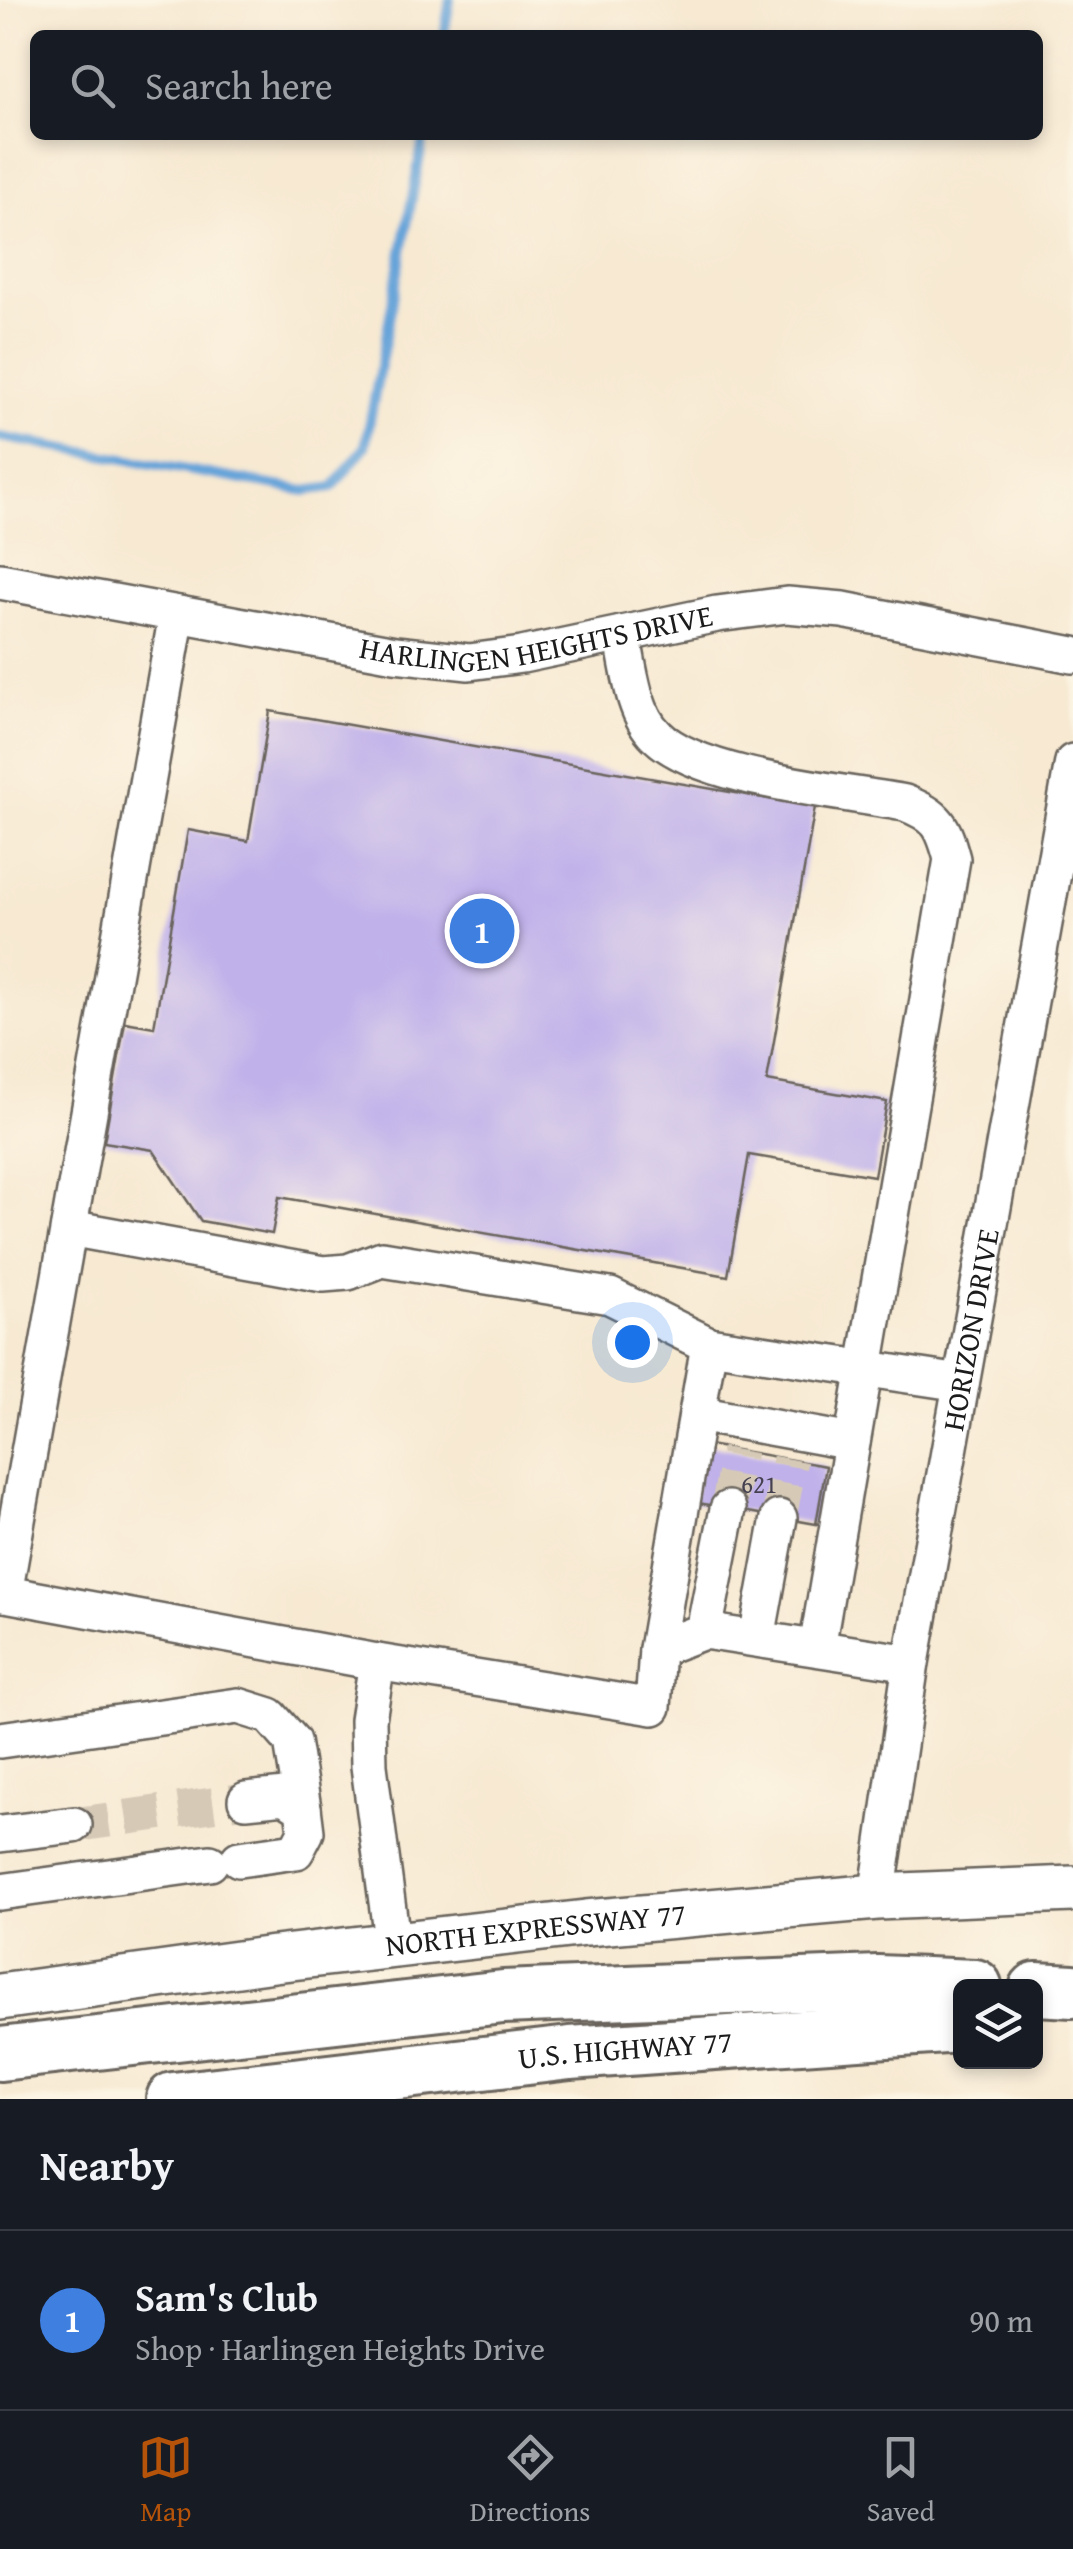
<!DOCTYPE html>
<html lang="en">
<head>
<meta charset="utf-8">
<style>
  :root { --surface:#171b24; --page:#242831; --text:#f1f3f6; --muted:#9ea1a6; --line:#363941; --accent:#b45309 }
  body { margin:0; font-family:"Gentium Book Plus",serif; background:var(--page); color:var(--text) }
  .controls { position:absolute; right:30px; bottom:30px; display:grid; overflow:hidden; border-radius:15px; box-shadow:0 5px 15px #0003 }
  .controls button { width:90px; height:90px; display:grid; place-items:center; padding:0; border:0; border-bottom:2px solid var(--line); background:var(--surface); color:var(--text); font:50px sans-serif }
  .you { position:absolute; left:632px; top:1342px; width:35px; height:35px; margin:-25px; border:8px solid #fff; border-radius:50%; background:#1a73e8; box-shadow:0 0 0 15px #1a73e833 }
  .badge { display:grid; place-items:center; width:65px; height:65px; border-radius:50%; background:var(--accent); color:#fff; font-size:32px; font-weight:700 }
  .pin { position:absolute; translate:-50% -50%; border:5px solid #fff; box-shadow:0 2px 10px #0006 }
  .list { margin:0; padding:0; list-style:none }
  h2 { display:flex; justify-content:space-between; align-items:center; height:130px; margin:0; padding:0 40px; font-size:42px }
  h2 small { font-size:32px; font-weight:400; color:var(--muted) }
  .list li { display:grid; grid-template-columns:65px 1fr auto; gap:30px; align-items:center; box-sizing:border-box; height:180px; padding:0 40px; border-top:2px solid var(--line) }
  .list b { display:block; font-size:38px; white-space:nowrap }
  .list p { margin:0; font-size:32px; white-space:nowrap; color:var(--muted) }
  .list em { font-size:32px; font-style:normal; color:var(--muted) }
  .icon { flex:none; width:55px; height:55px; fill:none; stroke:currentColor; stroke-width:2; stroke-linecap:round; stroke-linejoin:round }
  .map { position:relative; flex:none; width:1073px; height:2099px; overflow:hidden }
  .search { position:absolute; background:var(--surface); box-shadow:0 5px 15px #0003; left:30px; right:30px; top:30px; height:110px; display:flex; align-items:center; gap:25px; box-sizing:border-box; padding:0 35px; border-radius:15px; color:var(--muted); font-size:38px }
  .sheet { height:310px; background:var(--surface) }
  nav { display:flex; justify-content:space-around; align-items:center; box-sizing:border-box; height:140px; border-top:2px solid var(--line); background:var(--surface); font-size:28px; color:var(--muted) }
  nav a { display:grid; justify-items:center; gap:5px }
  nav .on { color:var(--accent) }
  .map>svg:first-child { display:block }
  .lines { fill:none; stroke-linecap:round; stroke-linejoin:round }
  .stream { stroke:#68a4d9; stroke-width:10 }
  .building { fill:#c0b1ea }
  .minor-tunnel { stroke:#d6cab7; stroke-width:35; stroke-dasharray:35 18; stroke-linecap:butt }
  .minor-casing { stroke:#69645c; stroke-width:40 }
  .major-casing { stroke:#69645c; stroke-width:50 }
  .highway-casing { stroke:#69645c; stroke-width:58 }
  .minor { stroke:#fff; stroke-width:35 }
  .major { stroke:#fff; stroke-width:45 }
  .highway { stroke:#fff; stroke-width:52 }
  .labels { text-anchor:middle; stroke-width:8; stroke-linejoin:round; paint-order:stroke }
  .number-label { font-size:25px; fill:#454150 }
  .street-label { font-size:30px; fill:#1c1c1c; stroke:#fcf5e5 }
</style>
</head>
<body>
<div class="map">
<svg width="1073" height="2099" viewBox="0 0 1073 2099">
  <rect width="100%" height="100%" fill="#fcf5e5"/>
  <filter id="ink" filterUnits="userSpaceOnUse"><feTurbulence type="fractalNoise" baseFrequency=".01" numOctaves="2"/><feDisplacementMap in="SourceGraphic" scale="20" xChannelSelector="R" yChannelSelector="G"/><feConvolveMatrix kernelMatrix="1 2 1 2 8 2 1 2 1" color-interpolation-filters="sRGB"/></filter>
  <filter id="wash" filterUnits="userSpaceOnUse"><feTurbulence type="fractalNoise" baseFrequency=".0048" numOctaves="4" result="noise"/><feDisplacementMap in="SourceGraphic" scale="40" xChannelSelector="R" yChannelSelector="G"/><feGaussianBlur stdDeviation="2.25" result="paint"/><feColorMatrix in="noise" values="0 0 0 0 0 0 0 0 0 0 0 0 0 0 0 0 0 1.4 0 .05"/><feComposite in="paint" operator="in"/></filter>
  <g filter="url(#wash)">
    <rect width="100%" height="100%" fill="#f7e9d2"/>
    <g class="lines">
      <g class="stream">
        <path d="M444 35 450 0"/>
        <path d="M0 437 305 491 333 487 365 447 424 135"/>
      </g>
    </g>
    <g id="blocks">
      <g class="building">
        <path d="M270 711 815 807 767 1081 887 1102 874 1176 749 1155 728 1276 279 1197 272 1234 201 1221 153 1150 104 1142 125 1022 154 1027 188 830 248 841Z"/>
        <path d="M703 1444 826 1466 816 1524 693 1502Z"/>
      </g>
    </g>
  </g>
  <g filter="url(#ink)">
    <use href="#blocks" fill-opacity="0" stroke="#69645c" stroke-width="2.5"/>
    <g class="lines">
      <g class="minor-tunnel">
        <path d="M728 1509 739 1450"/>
        <path d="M779 1518 790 1459"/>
        <path d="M74 1825 246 1800"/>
      </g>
      <defs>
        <g id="minor">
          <path id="s1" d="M0 581 395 654 469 662 522 655 717 614 787 605 843 610 1073 655"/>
          <path d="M622 634C629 665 632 712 656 735 699 779 842 791 905 803 938 816 943 825 952 859L817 1648"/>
          <path d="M69 1228 323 1274 348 1272 382 1259 610 1296 709 1345 961 1383"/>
          <path d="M697 1414 709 1345"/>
          <path d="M0 1593 377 1662 653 1707 657 1649 704 1631 911 1663"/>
          <path d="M4 1594 177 614"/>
          <path d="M704 1631 728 1509"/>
          <path d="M757 1638 779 1518"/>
          <path d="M657 1649 697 1414 852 1442"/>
          <path d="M377 1662 368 1720 369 1766 393 1947"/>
          <path d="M0 1740 238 1706 270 1716 292 1741 303 1808"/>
          <path d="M0 1834 74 1825"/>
          <path d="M239 1859 296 1851 306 1832 303 1808 285 1796 246 1800"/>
          <path d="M0 1892 210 1863"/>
          <path id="s2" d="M877 1897 911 1663 1073 762"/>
        </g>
        <g id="major">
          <path id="s3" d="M0 1997 274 1959 586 1923 877 1897 1073 1889"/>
        </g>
        <g id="highway">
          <path d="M1036 1989 1073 1991"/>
          <path d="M0 2054 503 1997 878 1982 975 1986"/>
          <path id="s4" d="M173 2099 570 2053 960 2026"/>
        </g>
      </defs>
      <use href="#minor" class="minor-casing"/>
      <use href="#major" class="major-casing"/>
      <use href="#highway" class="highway-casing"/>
      <use href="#minor" class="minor"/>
      <use href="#major" class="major"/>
      <use href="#highway" class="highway"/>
    </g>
  </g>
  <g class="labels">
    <g class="number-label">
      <text x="759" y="1493">621</text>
    </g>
    <g class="street-label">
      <text dy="10" stroke="none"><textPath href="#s1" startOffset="545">HARLINGEN HEIGHTS DRIVE</textPath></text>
      <text dy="10" stroke="none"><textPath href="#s2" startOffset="575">HORIZON DRIVE</textPath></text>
      <text dy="10" stroke="none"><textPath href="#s3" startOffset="540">NORTH EXPRESSWAY 77</textPath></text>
      <text dy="10" stroke="none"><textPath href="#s4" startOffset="455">U.S. HIGHWAY 77</textPath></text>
    </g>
  </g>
</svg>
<div class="controls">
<button><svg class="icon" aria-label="layers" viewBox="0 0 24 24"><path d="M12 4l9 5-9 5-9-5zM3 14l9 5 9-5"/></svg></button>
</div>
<div class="you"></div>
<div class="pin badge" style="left:482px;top:931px;background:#3f7fe0">1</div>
<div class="search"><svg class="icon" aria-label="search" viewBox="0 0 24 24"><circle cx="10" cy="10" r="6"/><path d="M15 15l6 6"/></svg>Search here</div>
</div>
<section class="sheet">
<h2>Nearby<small></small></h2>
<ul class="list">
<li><span class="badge" style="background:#3f7fe0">1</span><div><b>Sam's Club</b><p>Shop · Harlingen Heights Drive</p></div><em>90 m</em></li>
</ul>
</section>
<nav>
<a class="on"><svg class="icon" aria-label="map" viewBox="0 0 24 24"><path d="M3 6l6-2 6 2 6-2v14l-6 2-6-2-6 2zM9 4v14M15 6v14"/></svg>Map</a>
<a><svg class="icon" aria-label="directions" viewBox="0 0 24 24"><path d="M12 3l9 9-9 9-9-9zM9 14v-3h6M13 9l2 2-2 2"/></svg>Directions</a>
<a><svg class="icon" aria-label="saved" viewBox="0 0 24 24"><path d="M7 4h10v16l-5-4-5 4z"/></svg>Saved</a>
</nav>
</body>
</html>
